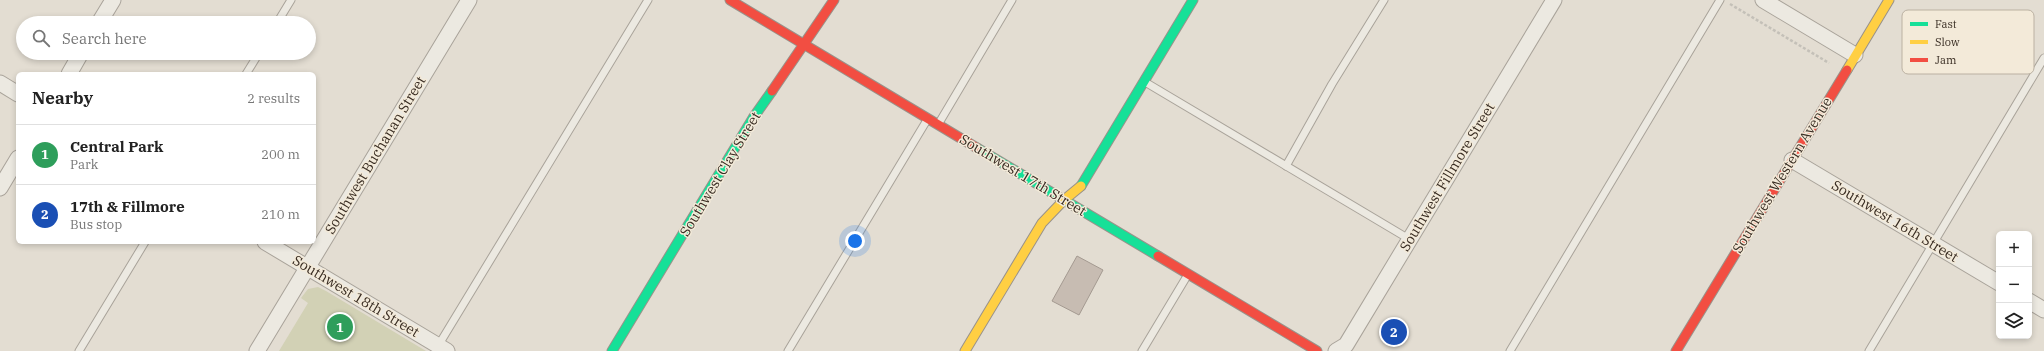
<!DOCTYPE html>
<html lang="en">
<head>
<meta charset="utf-8">
<style>
  :root { --surface:#fff; --page:#f2f2f2; --text:#222; --muted:#767676; --line:#e0e0e0; --accent:#7c3aed }
  body { margin:0; font-family:"IBM Plex Serif",serif; background:var(--page); color:var(--text) }
  .controls { position:absolute; right:12px; bottom:12px; display:grid; overflow:hidden; border-radius:6px; box-shadow:0 2px 6px #0003 }
  .controls button { width:36px; height:36px; display:grid; place-items:center; padding:0; border:0; border-bottom:1px solid var(--line); background:var(--surface); color:var(--text); font:20px sans-serif }
  .you { position:absolute; left:855px; top:241px; width:14px; height:14px; margin:-10px; border:3px solid #fff; border-radius:50%; background:#1a73e8; box-shadow:0 0 0 6px #1a73e833 }
  .badge { display:grid; place-items:center; width:26px; height:26px; border-radius:50%; background:var(--accent); color:#fff; font-size:13px; font-weight:700 }
  .pin { position:absolute; translate:-50% -50%; border:2px solid #fff; box-shadow:0 1px 4px #0006 }
  .list { margin:0; padding:0; list-style:none }
  h2 { display:flex; justify-content:space-between; align-items:center; height:52px; margin:0; padding:0 16px; font-size:17px }
  h2 small { font-size:13px; font-weight:400; color:var(--muted) }
  .list li { display:grid; grid-template-columns:26px 1fr auto; gap:12px; align-items:center; box-sizing:border-box; height:60px; padding:0 16px; border-top:1px solid var(--line) }
  .list b { display:block; font-size:15px; white-space:nowrap }
  .list p { margin:0; font-size:13px; white-space:nowrap; color:var(--muted) }
  .list em { font-size:13px; font-style:normal; color:var(--muted) }
  .icon { flex:none; width:22px; height:22px; fill:none; stroke:currentColor; stroke-width:2; stroke-linecap:round; stroke-linejoin:round }
  .map { position:relative; flex:none; width:2044px; height:351px; overflow:hidden }
  .search { position:absolute; background:var(--surface); box-shadow:0 2px 6px #0003; left:16px; top:16px; width:300px; height:44px; display:flex; align-items:center; gap:10px; box-sizing:border-box; padding:0 14px; border-radius:22px; color:var(--muted); font-size:15px }
  .panel { position:absolute; background:var(--surface); box-shadow:0 2px 6px #0003; left:16px; top:72px; width:300px; height:172px; border-radius:6px }
  .map>svg:first-child { display:block }
  .green { fill:#d2d1b5 }
  .building { fill:#c7bcb2; stroke:#a49a91 }
  .lines { fill:none; stroke-linecap:round; stroke-linejoin:round }
  .lane-casing { stroke:#a9a39a; stroke-width:9 }
  .street-casing { stroke:#a9a39a; stroke-width:17 }
  .fast-casing { stroke:#99928a; stroke-width:11 }
  .slow-casing { stroke:#99928a; stroke-width:11 }
  .jam-casing { stroke:#99928a; stroke-width:11 }
  .path { stroke:#c4c0b8; stroke-width:2.5; stroke-dasharray:3 2; stroke-linecap:butt }
  .lane { stroke:#ece9e1; stroke-width:7 }
  .street { stroke:#ece9e1; stroke-width:15 }
  .fast { stroke:#16e098; stroke-width:9 }
  .slow { stroke:#ffcf43; stroke-width:9 }
  .jam { stroke:#f24e42; stroke-width:9 }
  .labels { text-anchor:middle; stroke-width:3; stroke-linejoin:round; paint-order:stroke }
  .street-label { font-size:14px; fill:#382c22; stroke:#f3ead9 }
  .key { fill:#f3ead9; stroke:#bbb1a2; stroke-width:1 }
  .key-label { font-size:11px; fill:#382c22 }
</style>
</head>
<body>
<div class="map">
<svg width="2044" height="351" viewBox="0 0 2044 351">
  <rect width="100%" height="100%" fill="#e3ddd2"/>
  <path class="green" d="M318 287 326 291 426 351H279L308 303 301 298 308 289Z"/>
  <path class="building" d="M1077 256 1103 270 1079 315 1052 301Z"/>
  <g class="lines">
    <defs>
      <g id="lane">
        <path d="M277 23 291 0"/>
        <path d="M246 74 259 53"/>
        <path d="M1145 82 1409 239"/>
        <path d="M939 123 1012 0"/>
        <path d="M1286 166 1332 84 1384 0"/>
        <path d="M438 346 648 0"/>
        <path d="M79 351 145 242"/>
        <path d="M788 351 927 120"/>
        <path d="M1142 351 1187 276"/>
        <path d="M1510 351 1720 0"/>
        <path d="M1869 351 2044 58"/>
      </g>
      <g id="street">
        <path d="M1763 0 1855 55"/>
        <path d="M99 23 113 0"/>
        <path d="M69 74 81 53"/>
        <path d="M0 83 18 94"/>
        <path d="M1792 160 1999 283"/>
        <path d="M0 188 18 158"/>
        <path d="M265 242 447 351"/>
        <path d="M2029 301 2044 310"/>
        <path d="M257 351 469 0"/>
        <path d="M1336 351 1346 345 1554 0"/>
      </g>
      <g id="fast">
        <path d="M977 148 1158 256"/>
        <path d="M1081 186 1193 0"/>
        <path d="M612 351 753 118 772 91"/>
      </g>
      <g id="slow">
        <path d="M1847 70 1889 0"/>
        <path d="M965 351 1042 223 1064 200 1081 186"/>
      </g>
      <g id="jam">
        <path d="M730 0 977 148"/>
        <path d="M772 91 834 0"/>
        <path d="M1158 256 1317 351"/>
        <path d="M1676 351 1847 70"/>
      </g>
    </defs>
    <use href="#lane" class="lane-casing"/>
    <use href="#street" class="street-casing"/>
    <use href="#fast" class="fast-casing"/>
    <use href="#slow" class="slow-casing"/>
    <use href="#jam" class="jam-casing"/>
    <path class="path" d="M1730 4 1829 63"/>
    <use href="#lane" class="lane"/>
    <use href="#street" class="street"/>
    <use href="#fast" class="fast"/>
    <use href="#slow" class="slow"/>
    <use href="#jam" class="jam"/>
  </g>
  <g class="labels">
    <g class="street-label">
      <text transform="translate(375 155) rotate(-59)" y="5">Southwest Buchanan Street</text>
      <text transform="translate(720 174) rotate(-59)" y="5">Southwest Clay Street</text>
      <text transform="translate(1023 175) rotate(31)" y="5">Southwest 17th Street</text>
      <text transform="translate(1782 175) rotate(-59)" y="5">Southwest Western Avenue</text>
      <text transform="translate(1447 177) rotate(-59)" y="5">Southwest Fillmore Street</text>
      <text transform="translate(1895 221) rotate(31)" y="5">Southwest 16th Street</text>
      <text transform="translate(356 296) rotate(31)" y="5">Southwest 18th Street</text>
    </g>
  </g>
  <rect x="1902" y="10" width="132" height="64" rx="6" class="key"/>
  <rect x="1910" y="22" width="18" height="4" fill="#16e098"/>
  <rect x="1910" y="40" width="18" height="4" fill="#ffcf43"/>
  <rect x="1910" y="58" width="18" height="4" fill="#f24e42"/>
  <g class="key-label">
    <text x="1935" y="28">Fast</text>
    <text x="1935" y="46">Slow</text>
    <text x="1935" y="64">Jam</text>
  </g>
</svg>
<div class="controls">
<button>+</button>
<button>−</button>
<button><svg class="icon" aria-label="layers" viewBox="0 0 24 24"><path d="M12 4l9 5-9 5-9-5zM3 14l9 5 9-5"/></svg></button>
</div>
<div class="you"></div>
<div class="pin badge" style="left:340px;top:327px;background:#2e9e5b">1</div>
<div class="pin badge" style="left:1394px;top:332px;background:#1a4fb4">2</div>
<div class="search"><svg class="icon" aria-label="search" viewBox="0 0 24 24"><circle cx="10" cy="10" r="6"/><path d="M15 15l6 6"/></svg>Search here</div>
<section class="panel">
<h2>Nearby<small>2 results</small></h2>
<ul class="list">
<li><span class="badge" style="background:#2e9e5b">1</span><div><b>Central Park</b><p>Park</p></div><em>200 m</em></li>
<li><span class="badge" style="background:#1a4fb4">2</span><div><b>17th &amp; Fillmore</b><p>Bus stop</p></div><em>210 m</em></li>
</ul>
</section>
</div>
</body>
</html>
